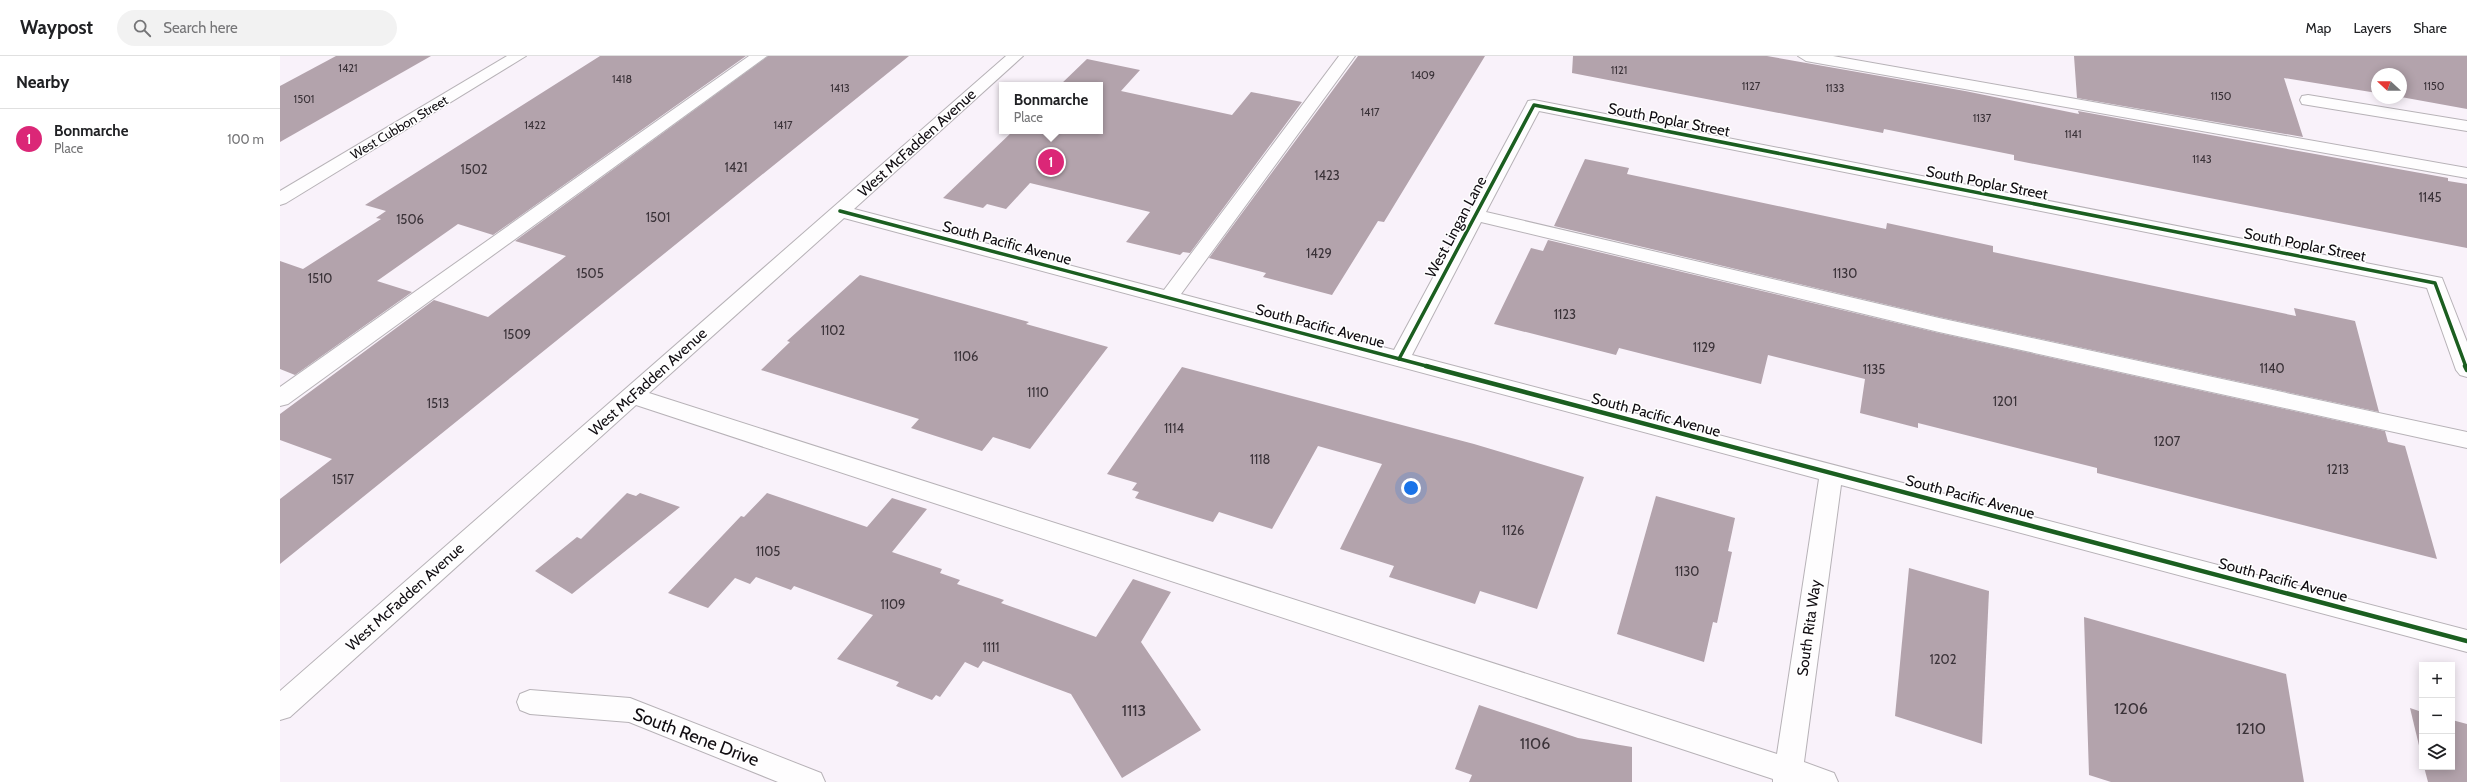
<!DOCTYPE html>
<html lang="en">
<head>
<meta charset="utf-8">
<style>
  :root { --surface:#fff; --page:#f2f2f2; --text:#202124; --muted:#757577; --line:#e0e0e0; --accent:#db2777 }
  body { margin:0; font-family:Cabin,sans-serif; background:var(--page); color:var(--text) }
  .controls { position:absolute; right:12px; bottom:12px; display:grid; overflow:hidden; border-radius:0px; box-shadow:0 2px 10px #0003 }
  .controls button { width:36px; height:36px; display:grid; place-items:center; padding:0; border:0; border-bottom:1px solid var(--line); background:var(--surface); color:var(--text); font:20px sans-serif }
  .compass { position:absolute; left:2091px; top:12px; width:36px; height:36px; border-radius:50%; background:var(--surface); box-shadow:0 2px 10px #0003; rotate:291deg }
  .you { position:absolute; left:1131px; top:432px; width:14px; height:14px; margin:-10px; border:3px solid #fff; border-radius:50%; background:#1a73e8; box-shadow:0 0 0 6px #1a73e833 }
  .badge { display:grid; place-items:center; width:26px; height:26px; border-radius:50%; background:var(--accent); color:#fff; font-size:13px; font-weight:700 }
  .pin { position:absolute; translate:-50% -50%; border:2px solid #fff; box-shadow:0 1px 4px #0006 }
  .popup { position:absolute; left:719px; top:26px; width:104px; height:52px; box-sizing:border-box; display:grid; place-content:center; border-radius:0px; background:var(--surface); filter:drop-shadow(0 1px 3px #0005); font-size:13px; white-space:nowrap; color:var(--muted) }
  .popup b { font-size:15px; color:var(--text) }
  .popup::after { content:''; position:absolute; left:50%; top:100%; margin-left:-8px; border:8px solid transparent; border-top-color:var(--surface) }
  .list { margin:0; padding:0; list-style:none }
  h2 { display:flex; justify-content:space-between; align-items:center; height:52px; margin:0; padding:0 16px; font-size:17px }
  h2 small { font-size:13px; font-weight:400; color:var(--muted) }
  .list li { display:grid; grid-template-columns:26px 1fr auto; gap:12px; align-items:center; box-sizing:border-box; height:60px; padding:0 16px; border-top:1px solid var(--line) }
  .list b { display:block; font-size:15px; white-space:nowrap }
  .list p { margin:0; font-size:13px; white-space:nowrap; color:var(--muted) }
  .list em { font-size:13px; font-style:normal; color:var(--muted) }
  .icon { flex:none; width:22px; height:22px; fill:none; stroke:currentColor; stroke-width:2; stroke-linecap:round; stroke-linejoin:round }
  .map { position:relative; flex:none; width:2187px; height:726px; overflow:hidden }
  header { display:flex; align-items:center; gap:24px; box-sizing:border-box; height:56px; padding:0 20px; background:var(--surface); border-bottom:1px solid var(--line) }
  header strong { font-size:19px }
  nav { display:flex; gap:22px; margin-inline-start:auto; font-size:14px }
  .search { width:280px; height:36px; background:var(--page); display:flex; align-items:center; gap:10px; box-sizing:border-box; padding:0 14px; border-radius:22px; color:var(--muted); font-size:15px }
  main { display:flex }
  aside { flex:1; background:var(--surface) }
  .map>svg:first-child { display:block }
  .building { fill:#b3a3ac }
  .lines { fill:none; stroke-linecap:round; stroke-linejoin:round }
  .minor-casing { stroke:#b7b2b7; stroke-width:2 }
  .minor { fill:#fefdfe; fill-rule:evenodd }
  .cycleway-far1-casing { stroke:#fff; stroke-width:5.5 }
  .cycleway-casing { stroke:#fff; stroke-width:7 }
  .cycleway-far1 { stroke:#1b5e20; stroke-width:3.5 }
  .cycleway { stroke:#1b5e20; stroke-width:4.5 }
  .labels { text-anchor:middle; stroke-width:3; stroke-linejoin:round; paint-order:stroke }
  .far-number-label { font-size:11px; fill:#3a3238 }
  .far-street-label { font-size:13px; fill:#110d12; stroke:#fff }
  .number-label { font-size:13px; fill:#3a3238 }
  .street-label { font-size:15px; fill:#110d12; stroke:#fff }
  .near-number-label { font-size:16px; fill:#3a3238 }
  .near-street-label { font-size:18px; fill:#110d12; stroke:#fff }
</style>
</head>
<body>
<header>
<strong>Waypost</strong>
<div class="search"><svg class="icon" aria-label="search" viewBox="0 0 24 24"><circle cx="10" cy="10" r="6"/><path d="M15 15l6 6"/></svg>Search here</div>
<nav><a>Map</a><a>Layers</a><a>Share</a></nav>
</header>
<main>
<aside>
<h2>Nearby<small></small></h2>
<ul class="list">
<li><span class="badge">1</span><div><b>Bonmarche</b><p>Place</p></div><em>100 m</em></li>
</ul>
</aside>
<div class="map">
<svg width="2187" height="726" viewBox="0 0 2187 726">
  <rect width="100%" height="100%" fill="#f9f2fa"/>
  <g class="building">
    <path d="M56 0H151L0 86V30Z"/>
    <path d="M320 0H466L213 179 178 168 97 225 132 236 15 319 0 313V205L23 213 101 163 96 162 106 155 85 149Z"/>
    <path d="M488 0H629L0 508V443L52 403 0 384V358L154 244 208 261 286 200 235 185Z"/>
    <path d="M1078 0H1205L1104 166 1098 165 1052 239 983 221 986 217 929 202Z"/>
    <path d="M1293 0H1487L1685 35 1799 58 1798 55 2168 122V125L2187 128V192L1734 104V99L1604 73 1603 77 1292 17Z"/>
    <path d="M1794 0H2187V53L2121 41V18H2097V37L2004 22 2023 81 1797 42Z"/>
    <path d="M807 3 860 14 841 35 952 59 971 36 1022 46 910 197 903 196 900 199 846 186 870 156 750 127 726 153 707 148 703 152 663 142 733 75H820V29H780Z"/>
    <path d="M1305 103 1349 112 1347 118 1606 173 1607 167 1713 190V196L2016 260 2014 252 2075 265 2099 356 1659 261 1274 170Z"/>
    <path d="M1268 184 1659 277 2105 375 2108 386 2125 390 2157 503 1817 417V412L1638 367V372L1580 357 1585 323 1488 299 1481 328 1339 292 1336 299 1214 268 1251 192 1263 195Z"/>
    <path d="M580 219 749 266 746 268 828 291 750 393 713 381 702 395 631 372 639 363 481 314 510 286 507 285Z"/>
    <path d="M902 311 1194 388 1304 421 1257 553 1200 535 1195 548 1109 521 1114 510 1060 493 1102 408 1038 390 992 473 939 456 933 466 855 442 859 436 852 434 857 427 827 418Z"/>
    <path d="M347 437 356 440 360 437 400 451 292 538 255 515 297 481 301 483Z"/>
    <path d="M487 437 587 471 612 442 647 453 612 496 662 513 660 517 680 524 677 528 724 544 721 547 816 581 853 523 891 536 861 586 921 674 842 722 791 638 703 605 698 612 685 606 660 641 656 639 652 644 616 630 619 626 557 603 593 559 514 530 511 534 476 521 470 528 455 522 428 552 388 537 461 460 464 461Z"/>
    <path d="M1376 440 1455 462 1448 495 1452 496 1437 567 1433 566 1424 606 1337 578Z"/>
    <path d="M1629 512 1709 535 1702 688 1615 660Z"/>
    <path d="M1804 561 2006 618 2024 726H1831L1809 719Z"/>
    <path d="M1199 649 1298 682 1352 691V726H1189L1192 719 1175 713Z"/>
    <path d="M2130 652 2142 656V702Z"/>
    <path d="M2172 664 2187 668V726H2148L2144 711H2172Z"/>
  </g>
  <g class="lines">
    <defs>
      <g id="minor">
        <path d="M227 0H246L6 147 0 149V135Z"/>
        <path d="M469 0H487L8 348 0 350V331Z"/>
        <path d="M726 0H743L574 153 884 234 1059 0H1075L901 238 1114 294 1246 49 1248 45 1254 44 2162 222 2187 286V321L2180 319 2176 314 2147 232 1259 55 1206 156 1659 262 2187 376V392L1659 276 1201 166 1132 299 2187 574V596L1561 429 1524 706 1554 717 1558 726H1493V723L356 349 10 661 0 664V635ZM564 162 1539 423 1497 698 369 337Z"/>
        <path d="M1518 0H1553L2187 112V122L1526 5Z"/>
        <path d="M2028 39 2187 65V75L2022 48 2020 44 2022 40Z"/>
        <path d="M250 634 350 642 541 717 545 726H498L349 666 250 658 240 654 237 646 240 638Z"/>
      </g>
    </defs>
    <use href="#minor" class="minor-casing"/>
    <use href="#minor" class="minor"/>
    <defs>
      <g id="cycleway-far1">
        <path d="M560 155 1150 311"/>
        <path d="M1119 303 1254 49 2155 227 2186 311"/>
      </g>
      <g id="cycleway">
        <path d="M1146 310 2187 585"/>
        <path d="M2185 310 2187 314"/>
      </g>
    </defs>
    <use href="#cycleway-far1" class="cycleway-far1-casing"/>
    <use href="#cycleway" class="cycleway-casing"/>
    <use href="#cycleway-far1" class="cycleway-far1"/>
    <use href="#cycleway" class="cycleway"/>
  </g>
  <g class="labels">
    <g class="far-number-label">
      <text x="68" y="16">1421</text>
      <text x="1339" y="18">1121</text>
      <text x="1143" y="23">1409</text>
      <text x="342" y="27">1418</text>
      <text x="1471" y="34">1127</text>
      <text x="2154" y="34">1150</text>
      <text x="560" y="36">1413</text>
      <text x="1555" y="36">1133</text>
      <text x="1941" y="44">1150</text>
      <text x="24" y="47">1501</text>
      <text x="1090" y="60">1417</text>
      <text x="1702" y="66">1137</text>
      <text x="255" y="73">1422</text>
      <text x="503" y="73">1417</text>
      <text x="1793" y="82">1141</text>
      <text x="1922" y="107">1143</text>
    </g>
    <g class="far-street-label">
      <text transform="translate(119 71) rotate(-31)" y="5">West Cubbon Street</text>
    </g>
    <g class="number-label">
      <text x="456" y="116">1421</text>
      <text x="194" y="118">1502</text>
      <text x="1047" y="124">1423</text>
      <text x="2150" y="146">1145</text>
      <text x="378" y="166">1501</text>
      <text x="130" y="168">1506</text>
      <text x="1039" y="202">1429</text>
      <text x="310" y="222">1505</text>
      <text x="1565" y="222">1130</text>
      <text x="40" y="227">1510</text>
      <text x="1285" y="263">1123</text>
      <text x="553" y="279">1102</text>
      <text x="237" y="283">1509</text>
      <text x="1424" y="296">1129</text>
      <text x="686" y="305">1106</text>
      <text x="1992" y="317">1140</text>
      <text x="1594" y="318">1135</text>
      <text x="758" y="341">1110</text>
      <text x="1725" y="350">1201</text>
      <text x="158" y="352">1513</text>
      <text x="894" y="377">1114</text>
      <text x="1887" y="390">1207</text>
      <text x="980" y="408">1118</text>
      <text x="2058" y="418">1213</text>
      <text x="63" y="428">1517</text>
      <text x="1233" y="479">1126</text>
      <text x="488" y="500">1105</text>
      <text x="1407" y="520">1130</text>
      <text x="613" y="553">1109</text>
      <text x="711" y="596">1111</text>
      <text x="1663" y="608">1202</text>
    </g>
    <g class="street-label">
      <text transform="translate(1389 64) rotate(11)" y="5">South Poplar Street</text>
      <text transform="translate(637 87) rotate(-42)" y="5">West McFadden Avenue</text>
      <text transform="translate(1707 127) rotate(11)" y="5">South Poplar Street</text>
      <text transform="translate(1176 171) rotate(-62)" y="5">West Lingan Lane</text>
      <text transform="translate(727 187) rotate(15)" y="5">South Pacific Avenue</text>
      <text transform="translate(2025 189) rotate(11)" y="5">South Poplar Street</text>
      <text transform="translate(1040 270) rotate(15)" y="5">South Pacific Avenue</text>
      <text transform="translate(368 326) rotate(-42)" y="5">West McFadden Avenue</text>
      <text transform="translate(1376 359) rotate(15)" y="5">South Pacific Avenue</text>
      <text transform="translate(1690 441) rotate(15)" y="5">South Pacific Avenue</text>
      <text transform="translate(2003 524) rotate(15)" y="5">South Pacific Avenue</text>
      <text transform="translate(125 541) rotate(-42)" y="5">West McFadden Avenue</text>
      <text transform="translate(1529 572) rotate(-82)" y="5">South Rita Way</text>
    </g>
    <g class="near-number-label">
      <text x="1851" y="658">1206</text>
      <text x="854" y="660">1113</text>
      <text x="1971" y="678">1210</text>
      <text x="1255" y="693">1106</text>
    </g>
    <g class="near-street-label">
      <text transform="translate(416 681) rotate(21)" y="6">South Rene Drive</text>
    </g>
  </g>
</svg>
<div class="controls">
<button>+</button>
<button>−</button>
<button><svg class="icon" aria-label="layers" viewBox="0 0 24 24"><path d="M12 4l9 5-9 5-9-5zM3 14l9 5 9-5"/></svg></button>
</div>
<svg class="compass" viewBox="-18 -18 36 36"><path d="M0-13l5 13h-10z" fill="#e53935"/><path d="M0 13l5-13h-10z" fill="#757577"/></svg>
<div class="you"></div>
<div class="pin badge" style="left:771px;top:106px">1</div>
<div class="popup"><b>Bonmarche</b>Place</div>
</div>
</main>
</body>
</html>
